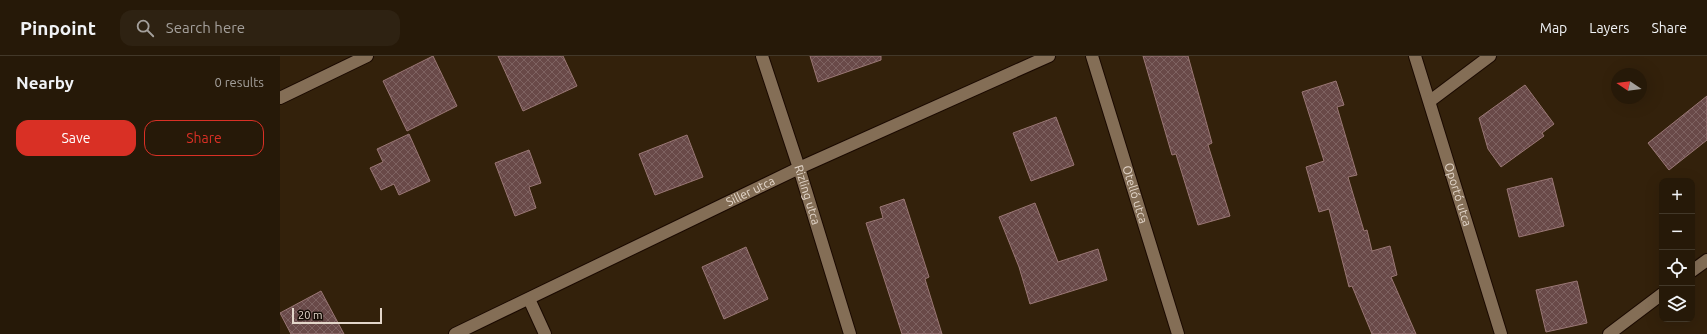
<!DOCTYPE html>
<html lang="en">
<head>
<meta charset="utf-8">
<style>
  :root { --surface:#261908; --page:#2e2212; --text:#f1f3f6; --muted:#a4a09c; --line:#423829; --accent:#d93025 }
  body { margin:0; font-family:Ubuntu,sans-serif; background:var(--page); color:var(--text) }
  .controls { position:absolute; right:12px; bottom:12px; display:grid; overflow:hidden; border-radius:8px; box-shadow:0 4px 16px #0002 }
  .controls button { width:36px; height:36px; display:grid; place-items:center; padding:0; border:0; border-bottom:1px solid var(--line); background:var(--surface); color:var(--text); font:20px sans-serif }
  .compass { position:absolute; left:1331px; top:12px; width:36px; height:36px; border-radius:50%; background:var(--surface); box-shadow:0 4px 16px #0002; rotate:283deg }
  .scale { position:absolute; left:12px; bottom:10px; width:90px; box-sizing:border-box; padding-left:4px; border:2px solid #e3d6ca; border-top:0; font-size:11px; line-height:14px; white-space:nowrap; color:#e3d6ca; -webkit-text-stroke:3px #150c05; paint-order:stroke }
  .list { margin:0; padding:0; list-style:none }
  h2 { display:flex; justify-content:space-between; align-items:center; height:52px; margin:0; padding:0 16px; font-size:17px }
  h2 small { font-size:13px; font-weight:400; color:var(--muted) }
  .actions { display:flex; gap:8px; padding:12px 16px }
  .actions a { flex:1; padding:9px 0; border:1px solid var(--accent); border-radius:12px; text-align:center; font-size:14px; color:var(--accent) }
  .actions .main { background:var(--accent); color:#fff }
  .icon { flex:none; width:22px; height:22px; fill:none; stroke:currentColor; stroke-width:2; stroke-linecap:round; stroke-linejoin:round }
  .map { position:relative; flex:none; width:1427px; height:278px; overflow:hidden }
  header { display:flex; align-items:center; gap:24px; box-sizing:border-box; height:56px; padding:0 20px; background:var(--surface); border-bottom:1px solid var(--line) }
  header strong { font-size:19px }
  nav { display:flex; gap:22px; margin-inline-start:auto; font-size:14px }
  .search { width:280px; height:36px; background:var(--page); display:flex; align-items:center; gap:10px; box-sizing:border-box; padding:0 14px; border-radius:12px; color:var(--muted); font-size:15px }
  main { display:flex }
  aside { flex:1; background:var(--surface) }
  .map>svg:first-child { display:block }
  .building { fill:url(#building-cross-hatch); stroke:#9a7775 }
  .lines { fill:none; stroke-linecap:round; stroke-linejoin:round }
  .minor-casing { stroke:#1a0900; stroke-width:14 }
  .minor { stroke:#846e56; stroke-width:12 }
  .labels { text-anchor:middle; stroke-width:4; stroke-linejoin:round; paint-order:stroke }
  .street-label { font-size:12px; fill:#e3d6ca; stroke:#150c05 }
</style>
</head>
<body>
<header>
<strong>Pinpoint</strong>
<div class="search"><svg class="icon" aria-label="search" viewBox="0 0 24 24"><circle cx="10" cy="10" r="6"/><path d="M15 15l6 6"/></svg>Search here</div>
<nav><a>Map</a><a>Layers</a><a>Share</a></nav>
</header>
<main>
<aside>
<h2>Nearby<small>0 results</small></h2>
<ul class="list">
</ul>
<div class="actions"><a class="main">Save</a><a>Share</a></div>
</aside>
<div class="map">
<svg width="1427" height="278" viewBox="0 0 1427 278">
  <defs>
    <pattern id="building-cross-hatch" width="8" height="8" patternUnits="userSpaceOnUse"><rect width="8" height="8" fill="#694948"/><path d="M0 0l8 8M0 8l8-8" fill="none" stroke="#7e6261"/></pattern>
  </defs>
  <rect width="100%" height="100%" fill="#33210b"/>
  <g class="building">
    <path d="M153 0 177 50 127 75 103 25Z"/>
    <path d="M218 0H283L297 30 243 55Z"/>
    <path d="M530 0H601V4L538 26Z"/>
    <path d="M863 0H908L932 87 928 89 950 160 918 169 896 98 892 99Z"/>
    <path d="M1056 25 1064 49 1057 51 1077 119 1068 121 1084 175 1087 174 1092 195 1110 190 1117 219 1111 221 1136 278H1092L1072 230 1069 231 1049 153 1039 156 1026 111 1044 105 1022 36Z"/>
    <path d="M1245 29 1274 68 1262 77 1264 80 1221 111 1208 93 1199 62Z"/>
    <path d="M1427 40V84L1389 114 1368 87Z"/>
    <path d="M776 61 794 109 751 125 733 77Z"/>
    <path d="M129 78 150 125 119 139 114 128 101 134 90 112 103 106 97 93Z"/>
    <path d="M407 79 423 121 375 139 359 98Z"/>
    <path d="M249 94 261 127 249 131 256 152 235 160 215 107Z"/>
    <path d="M1272 122 1284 170 1239 181 1227 133Z"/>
    <path d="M624 143 649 221 645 223 662 278H622L586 167 603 162 600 151Z"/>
    <path d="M755 147 778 206 818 193 827 224 750 248 739 211 719 161Z"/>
    <path d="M466 191 488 243 444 263 422 211Z"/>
    <path d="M1297 225 1307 267 1266 276 1256 234Z"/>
    <path d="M41 235 64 278H11L0 257Z"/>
  </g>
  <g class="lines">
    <defs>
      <g id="minor">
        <path id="s1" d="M482 0 519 112 570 278"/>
        <path id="s2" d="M812 0 898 278"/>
        <path id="s3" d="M1135 0 1221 278"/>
        <path d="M0 42 87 0"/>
        <path d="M1150 45 1210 0"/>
        <path d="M1412 215 1427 204"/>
        <path d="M249 243 265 278"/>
        <path id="s4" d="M175 278 519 112 769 0"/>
        <path d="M1329 278 1382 238"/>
      </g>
    </defs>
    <use href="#minor" class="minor-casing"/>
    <use href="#minor" class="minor"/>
  </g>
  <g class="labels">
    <g class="street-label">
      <text dy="4" stroke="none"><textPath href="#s4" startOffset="328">Siller utca</textPath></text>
      <text dy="4" stroke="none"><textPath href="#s1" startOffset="146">Rizling utca</textPath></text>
      <text dy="4" stroke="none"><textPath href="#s2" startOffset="145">Otelló utca</textPath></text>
      <text dy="4" stroke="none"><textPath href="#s3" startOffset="145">Oportó utca</textPath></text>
    </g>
  </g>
</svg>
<div class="controls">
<button>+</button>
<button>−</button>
<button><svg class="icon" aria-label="locate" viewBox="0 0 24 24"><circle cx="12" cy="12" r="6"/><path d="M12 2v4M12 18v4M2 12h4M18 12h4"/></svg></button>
<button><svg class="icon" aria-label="layers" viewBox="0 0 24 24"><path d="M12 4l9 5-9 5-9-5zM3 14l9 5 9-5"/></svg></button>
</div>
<svg class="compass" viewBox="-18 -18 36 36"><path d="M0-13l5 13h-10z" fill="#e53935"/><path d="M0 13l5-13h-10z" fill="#a4a09c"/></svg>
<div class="scale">20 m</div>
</div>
</main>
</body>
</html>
